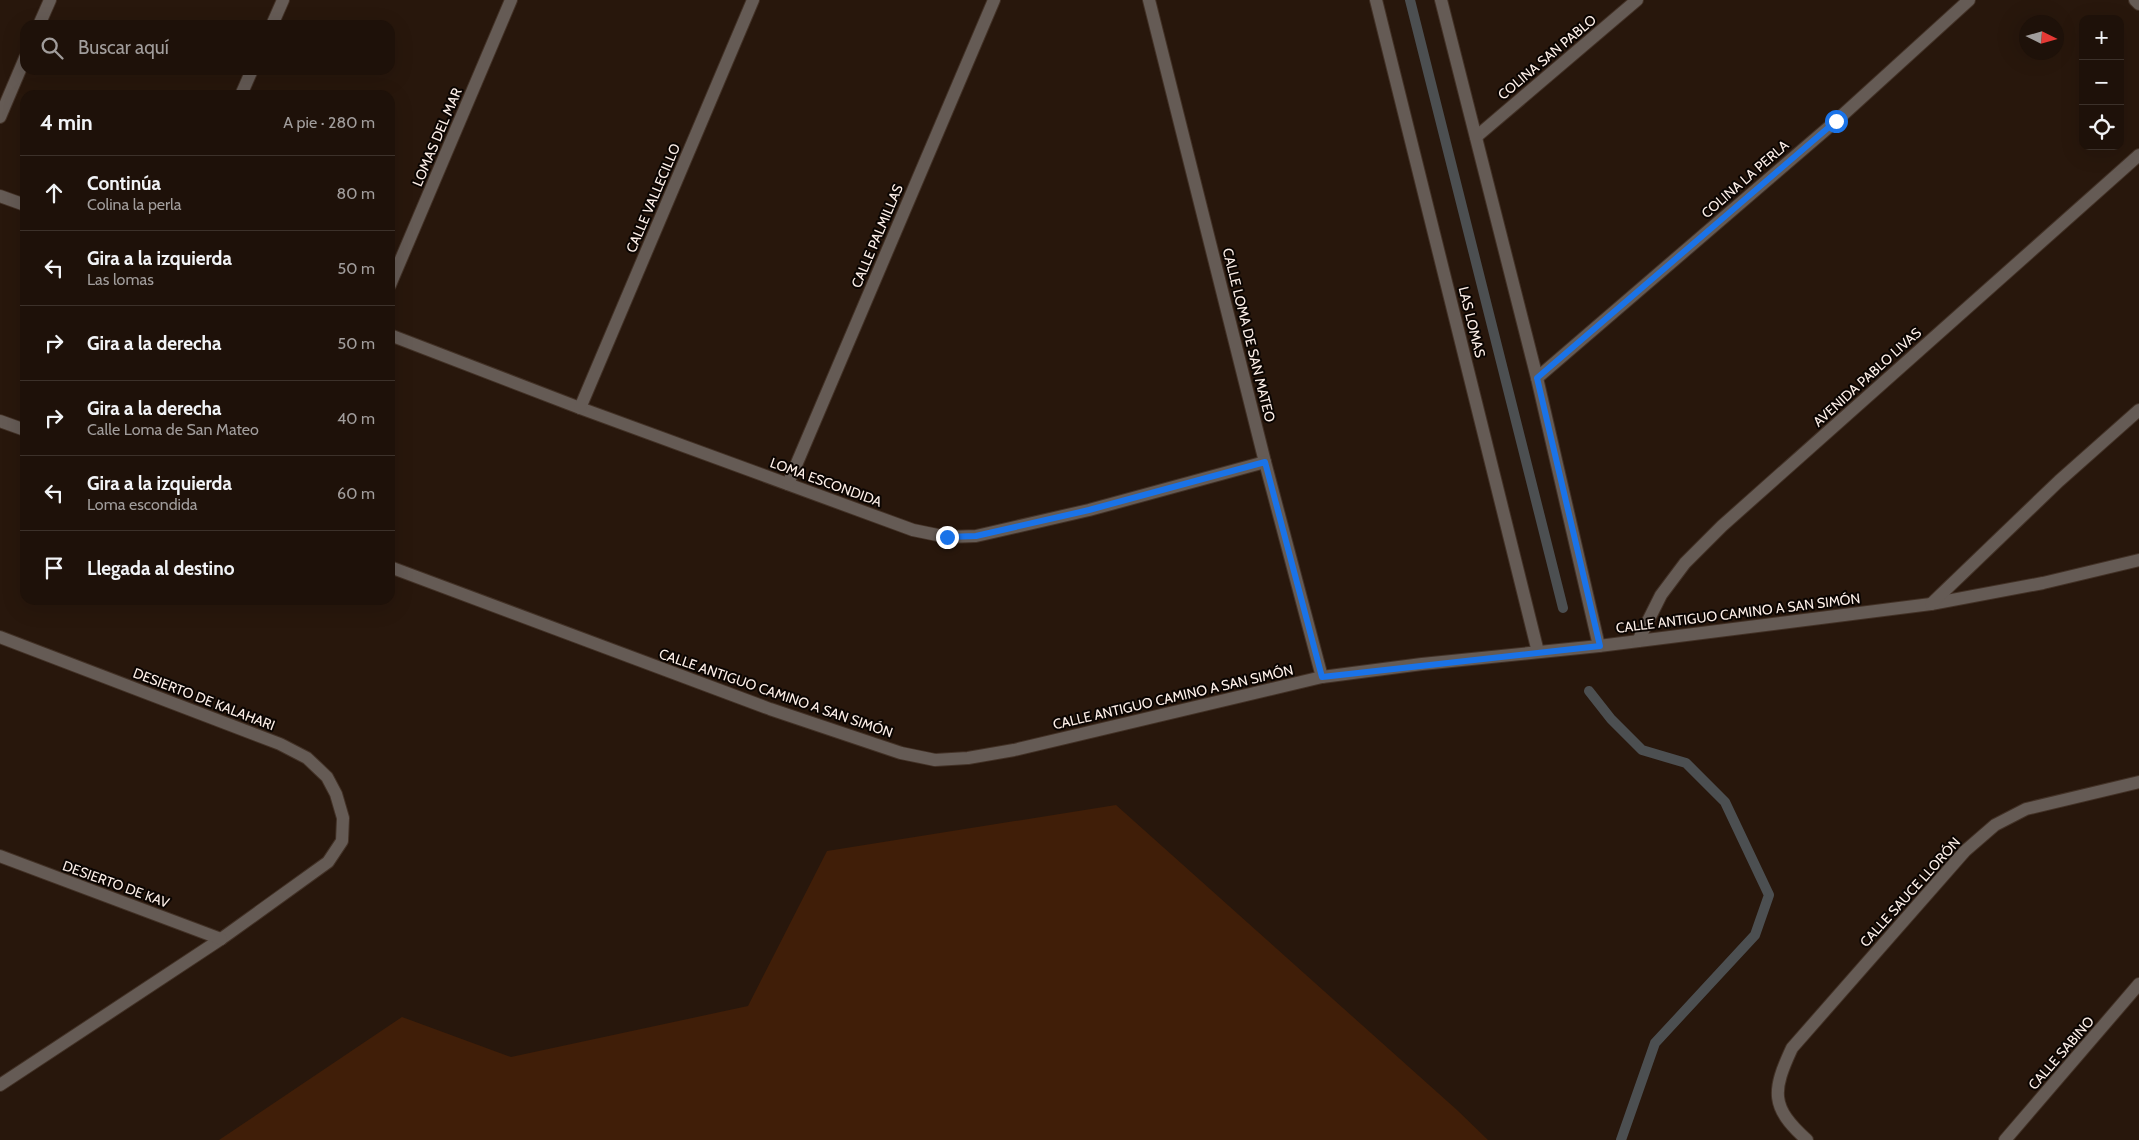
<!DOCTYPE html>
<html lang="es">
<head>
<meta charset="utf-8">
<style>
  :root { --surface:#1e1109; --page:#261a12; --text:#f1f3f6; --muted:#a19d9c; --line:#3c312a }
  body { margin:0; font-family:Cabin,sans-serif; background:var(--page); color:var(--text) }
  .controls { position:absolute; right:15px; top:15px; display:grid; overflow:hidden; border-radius:10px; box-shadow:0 5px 20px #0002 }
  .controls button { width:45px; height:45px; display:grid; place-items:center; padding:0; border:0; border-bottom:1px solid var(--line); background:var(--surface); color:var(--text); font:25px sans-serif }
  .compass { position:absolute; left:2019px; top:15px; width:45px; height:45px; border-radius:50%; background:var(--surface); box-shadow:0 5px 20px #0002; rotate:95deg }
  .stop { position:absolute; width:15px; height:15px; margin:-11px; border:4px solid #1a73e8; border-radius:50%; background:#fff }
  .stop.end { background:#1a73e8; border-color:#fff; box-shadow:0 1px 5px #0008 }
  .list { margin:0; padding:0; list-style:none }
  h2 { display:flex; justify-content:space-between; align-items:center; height:65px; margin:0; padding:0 20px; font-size:21px }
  h2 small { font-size:16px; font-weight:400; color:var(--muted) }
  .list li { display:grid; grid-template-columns:32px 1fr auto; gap:15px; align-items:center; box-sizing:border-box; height:75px; padding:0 20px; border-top:1px solid var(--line) }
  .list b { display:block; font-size:19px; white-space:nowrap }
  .list p { margin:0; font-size:16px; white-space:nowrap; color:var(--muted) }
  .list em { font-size:16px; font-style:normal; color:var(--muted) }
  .icon { flex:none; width:28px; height:28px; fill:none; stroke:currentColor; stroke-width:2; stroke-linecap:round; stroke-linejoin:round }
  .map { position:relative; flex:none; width:2139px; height:1140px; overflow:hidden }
  .search { position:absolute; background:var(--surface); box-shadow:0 5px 20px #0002; left:20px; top:20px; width:375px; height:55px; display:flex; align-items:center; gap:12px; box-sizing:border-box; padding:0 18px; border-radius:15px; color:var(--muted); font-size:19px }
  .panel { position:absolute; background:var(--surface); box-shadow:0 5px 20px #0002; left:20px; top:90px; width:375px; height:515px; border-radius:15px }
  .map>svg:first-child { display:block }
  .green { fill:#401e08 }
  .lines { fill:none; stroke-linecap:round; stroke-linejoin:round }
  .stream { stroke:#4c4f51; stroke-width:10 }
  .minor-casing { stroke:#423126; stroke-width:14 }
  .tertiary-casing { stroke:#423126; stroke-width:14 }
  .minor { stroke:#655b55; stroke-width:12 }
  .tertiary { stroke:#655b55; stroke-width:12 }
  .route { stroke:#1a73e8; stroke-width:6 }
  .labels { text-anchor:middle; stroke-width:4; stroke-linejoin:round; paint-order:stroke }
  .street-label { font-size:14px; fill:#fdefe8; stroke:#0b0502 }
</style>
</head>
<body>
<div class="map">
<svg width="2139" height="1140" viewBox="0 0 2139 1140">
  <rect width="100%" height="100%" fill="#28170c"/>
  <path class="green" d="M1116 805 1457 1110 1488 1140H219L402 1017 511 1057 748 1006 827 851Z"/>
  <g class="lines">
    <g class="stream">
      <path d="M1410 0 1563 608"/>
      <path d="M1589 691 1611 719 1642 750 1686 763 1725 802 1769 895 1755 935 1655 1043 1621 1140"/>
    </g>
    <defs>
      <g id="minor">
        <path d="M1149 0 1265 462 1322 677"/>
        <path d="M2135 0 2139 4"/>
        <path d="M39 25 50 0"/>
        <path d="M272 25 283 0"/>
        <path d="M241 95 252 70"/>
        <path d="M0 117 25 58"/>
        <path d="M1476 137 1637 0"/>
        <path d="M0 196 25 205"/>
        <path d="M390 285 511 0"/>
        <path d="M390 335 580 408 913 530 947 537 976 536 1089 510 1265 462"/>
        <path d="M1537 378 1836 121 1969 0"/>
        <path d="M580 408 753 0"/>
        <path d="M0 421 25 430"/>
        <path d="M788 484 994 0"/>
        <path d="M390 567 770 709 901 753 935 760 968 758 1014 750 1322 677 1422 664 1599 646 1931 604 2043 583 2139 560"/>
        <path d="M1931 604 2059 481 2139 410"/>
        <path d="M0 637 280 744 307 758 327 777 336 794 343 818 342 841 328 862 221 939 0 1085"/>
        <path d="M1638 641 1661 595 1685 563 1722 526 2139 155"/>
        <path d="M0 856 221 939"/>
        <path d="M1807 1140C1770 1107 1772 1091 1792 1048L1965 851 1995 825 2026 809 2139 782"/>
        <path d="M2005 1140 2139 984"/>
      </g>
      <g id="tertiary">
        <path d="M1376 0 1538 652"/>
        <path d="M1441 0 1537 378 1599 646"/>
      </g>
    </defs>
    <use href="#minor" class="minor-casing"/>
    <use href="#tertiary" class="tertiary-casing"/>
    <use href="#minor" class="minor"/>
    <use href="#tertiary" class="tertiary"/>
  </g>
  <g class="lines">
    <path class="route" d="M947 537 976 536 1089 510 1265 462 1322 677 1600 646 1537 378 1836 121"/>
  </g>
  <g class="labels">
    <g class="street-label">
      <text transform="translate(1547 57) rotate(-40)" y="5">COLINA SAN PABLO</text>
      <text transform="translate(437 137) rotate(-67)" y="5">LOMAS DEL MAR</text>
      <text transform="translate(1745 179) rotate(-41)" y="5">COLINA LA PERLA</text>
      <text transform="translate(653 198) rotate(-67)" y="5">CALLE VALLECILLO</text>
      <text transform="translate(877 236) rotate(-67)" y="5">CALLE PALMILLAS</text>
      <text transform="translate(1472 322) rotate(76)" y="5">LAS LOMAS</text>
      <text transform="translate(1249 335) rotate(76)" y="5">CALLE LOMA DE SAN MATEO</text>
      <text transform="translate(1867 377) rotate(-42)" y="5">AVENIDA PABLO LIVAS</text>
      <text transform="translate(826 482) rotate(20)" y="5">LOMA ESCONDIDA</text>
      <text transform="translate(1738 613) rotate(-7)" y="5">CALLE ANTIGUO CAMINO A SAN SIMÓN</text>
      <text transform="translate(776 693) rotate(19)" y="5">CALLE ANTIGUO CAMINO A SAN SIMÓN</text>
      <text transform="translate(1173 697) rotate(-13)" y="5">CALLE ANTIGUO CAMINO A SAN SIMÓN</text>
      <text transform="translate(204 699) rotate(21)" y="5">DESIERTO DE KALAHARI</text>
      <text transform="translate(116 884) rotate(20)" y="5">DESIERTO DE KAV</text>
      <text transform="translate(1910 892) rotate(-48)" y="5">CALLE SAUCE LLORÓN</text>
      <text transform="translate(2061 1053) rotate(-49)" y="5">CALLE SABINO</text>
    </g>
  </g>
</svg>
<div class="controls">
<button>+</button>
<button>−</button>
<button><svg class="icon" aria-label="locate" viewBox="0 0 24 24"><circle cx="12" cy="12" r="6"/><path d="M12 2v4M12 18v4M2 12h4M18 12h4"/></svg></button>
</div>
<svg class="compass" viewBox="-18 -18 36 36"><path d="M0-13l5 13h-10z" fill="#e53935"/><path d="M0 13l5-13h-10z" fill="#a19d9c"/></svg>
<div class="stop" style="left:1836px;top:121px"></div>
<div class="stop end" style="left:947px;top:537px"></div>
<div class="search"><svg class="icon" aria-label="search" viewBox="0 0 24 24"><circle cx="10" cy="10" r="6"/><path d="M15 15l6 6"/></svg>Buscar aquí</div>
<section class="panel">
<h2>4 min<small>A pie · 280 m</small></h2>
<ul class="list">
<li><svg class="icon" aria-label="ahead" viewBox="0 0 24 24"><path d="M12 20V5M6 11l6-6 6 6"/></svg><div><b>Continúa</b><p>Colina la perla</p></div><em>80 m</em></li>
<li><svg class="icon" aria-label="left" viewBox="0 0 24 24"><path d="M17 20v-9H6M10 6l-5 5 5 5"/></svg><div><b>Gira a la izquierda</b><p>Las lomas</p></div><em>50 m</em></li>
<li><svg class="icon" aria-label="right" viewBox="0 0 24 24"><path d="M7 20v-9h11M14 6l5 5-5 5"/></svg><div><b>Gira a la derecha</b></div><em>50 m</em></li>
<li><svg class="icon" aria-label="right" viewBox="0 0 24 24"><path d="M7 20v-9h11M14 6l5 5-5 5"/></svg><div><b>Gira a la derecha</b><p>Calle Loma de San Mateo</p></div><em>40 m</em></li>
<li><svg class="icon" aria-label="left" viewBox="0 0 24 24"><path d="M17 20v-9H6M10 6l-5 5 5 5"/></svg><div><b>Gira a la izquierda</b><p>Loma escondida</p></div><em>60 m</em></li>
<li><svg class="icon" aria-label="arrive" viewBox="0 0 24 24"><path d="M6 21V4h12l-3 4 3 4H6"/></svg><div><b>Llegada al destino</b></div></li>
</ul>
</section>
</div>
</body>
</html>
